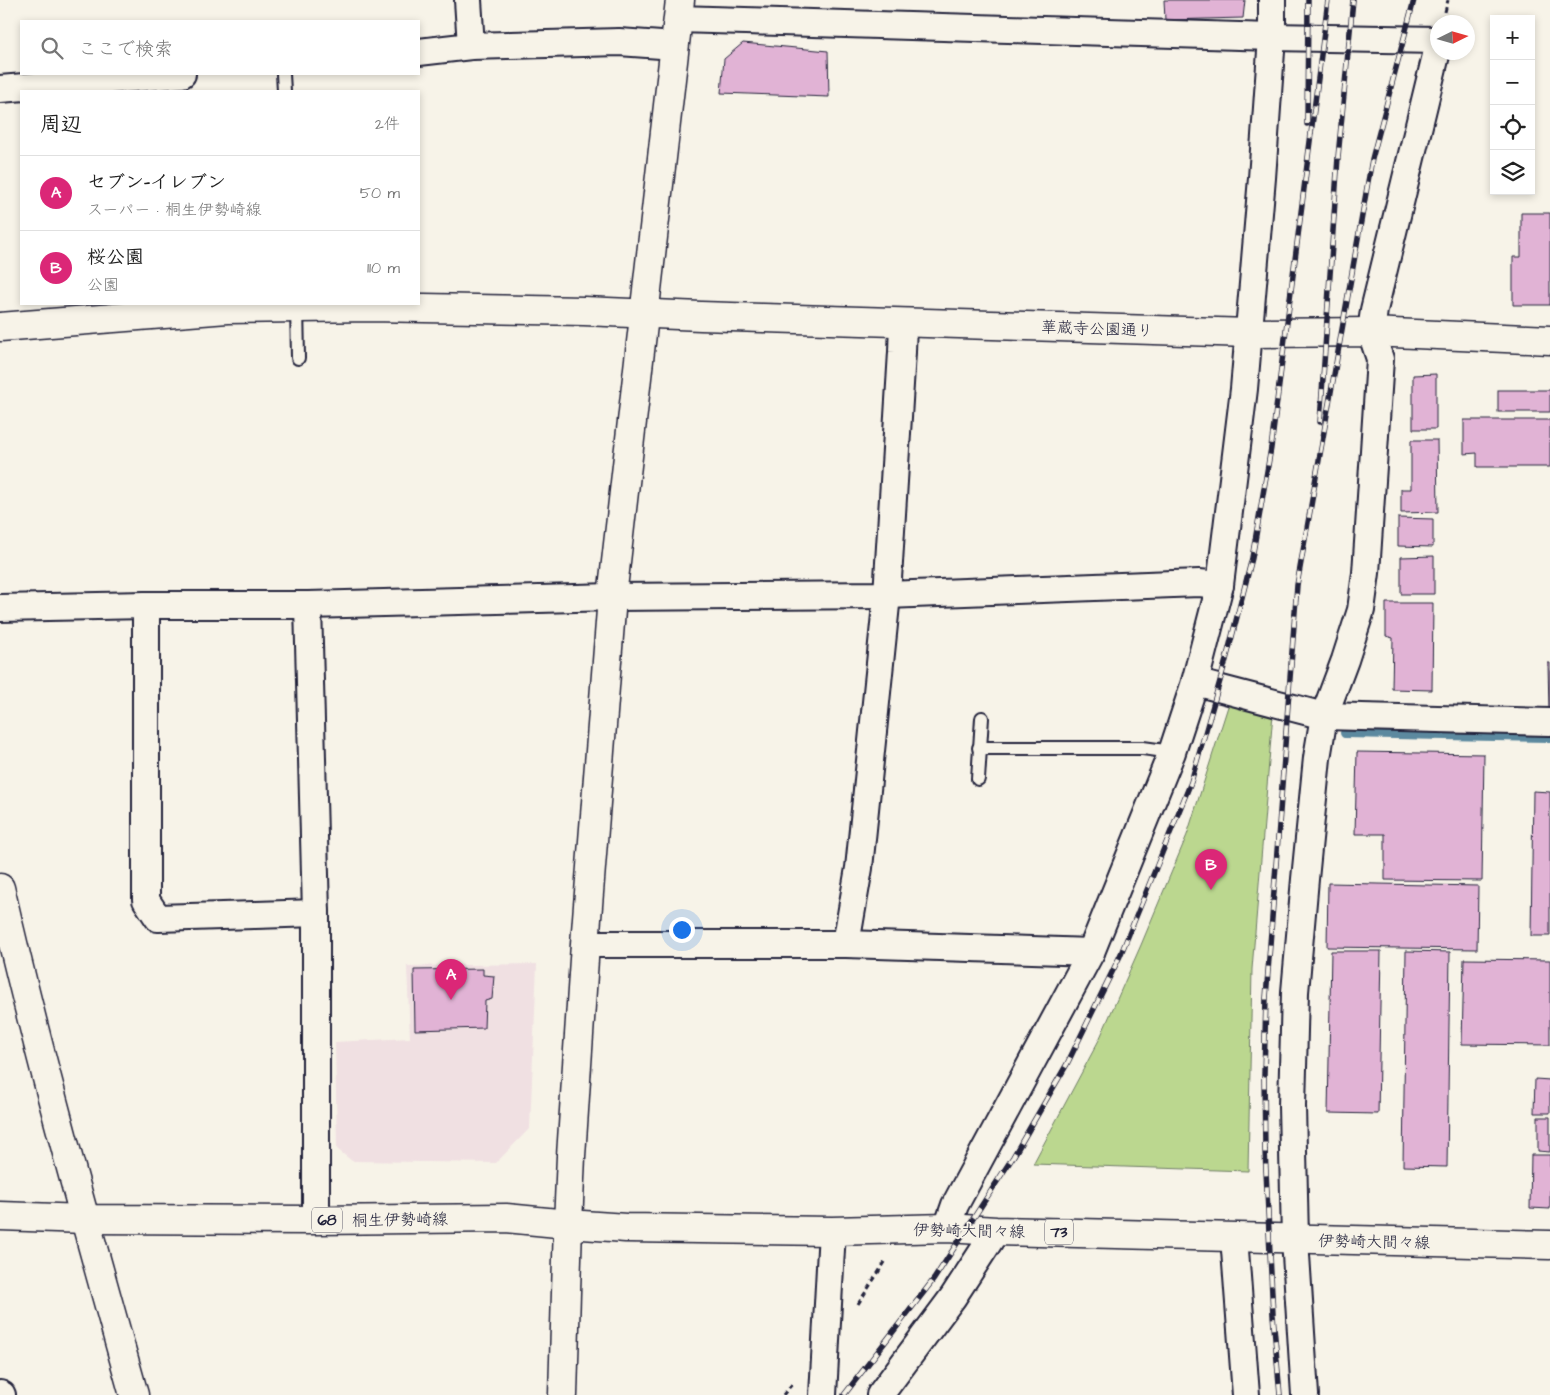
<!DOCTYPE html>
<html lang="ja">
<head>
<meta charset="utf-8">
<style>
  :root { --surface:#fff; --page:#f6f6f6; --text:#222; --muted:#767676; --line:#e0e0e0; --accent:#db2777 }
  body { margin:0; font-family:"Architects Daughter","Klee One",sans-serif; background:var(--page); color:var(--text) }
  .controls { position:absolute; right:15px; top:15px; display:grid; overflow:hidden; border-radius:0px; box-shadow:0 2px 8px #0003 }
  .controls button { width:45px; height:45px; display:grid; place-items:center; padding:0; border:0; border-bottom:1px solid var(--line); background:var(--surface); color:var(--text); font:25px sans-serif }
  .compass { position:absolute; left:1430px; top:15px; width:45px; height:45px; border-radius:50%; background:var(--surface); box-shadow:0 2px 8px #0003; rotate:85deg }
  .you { position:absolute; left:681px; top:929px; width:18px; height:18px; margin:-12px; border:4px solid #fff; border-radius:50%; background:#1a73e8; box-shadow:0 0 0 8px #1a73e833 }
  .badge { display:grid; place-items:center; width:32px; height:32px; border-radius:50%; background:var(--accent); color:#fff; font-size:16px; font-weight:700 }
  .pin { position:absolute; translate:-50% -41px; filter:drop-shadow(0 1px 2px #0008) }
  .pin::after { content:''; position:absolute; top:26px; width:18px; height:15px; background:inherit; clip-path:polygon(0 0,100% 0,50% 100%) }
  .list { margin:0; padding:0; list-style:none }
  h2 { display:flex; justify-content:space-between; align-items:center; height:65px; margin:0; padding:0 20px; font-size:21px }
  h2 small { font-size:16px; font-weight:400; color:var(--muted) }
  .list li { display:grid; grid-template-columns:32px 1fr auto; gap:15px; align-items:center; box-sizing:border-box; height:75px; padding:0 20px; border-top:1px solid var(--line) }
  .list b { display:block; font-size:19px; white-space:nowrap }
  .list p { margin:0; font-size:16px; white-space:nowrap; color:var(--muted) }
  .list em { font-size:16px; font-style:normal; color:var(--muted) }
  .icon { flex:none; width:28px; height:28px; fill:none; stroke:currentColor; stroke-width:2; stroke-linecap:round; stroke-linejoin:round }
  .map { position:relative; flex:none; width:1550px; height:1395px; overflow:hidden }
  .search { position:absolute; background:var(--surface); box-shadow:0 2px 8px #0003; left:20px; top:20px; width:400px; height:55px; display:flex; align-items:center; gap:12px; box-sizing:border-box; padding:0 18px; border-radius:0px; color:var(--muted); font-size:19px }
  .panel { position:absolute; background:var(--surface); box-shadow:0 2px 8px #0003; left:20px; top:90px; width:400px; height:215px; border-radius:0px }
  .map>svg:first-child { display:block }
  .built { fill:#f0e0e2 }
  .green { fill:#bbd78f; stroke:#6e7c65 }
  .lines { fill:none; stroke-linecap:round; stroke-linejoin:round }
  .stream { stroke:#5c899f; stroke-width:10 }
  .building { fill:#e1b3d5; stroke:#22223b }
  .lane-casing { stroke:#22223b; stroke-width:16 }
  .street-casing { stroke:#22223b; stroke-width:30 }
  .secondary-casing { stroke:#22223b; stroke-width:31 }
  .primary-casing { stroke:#22223b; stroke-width:31 }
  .path { stroke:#22223b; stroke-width:3; stroke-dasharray:5 4; stroke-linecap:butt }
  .lane { stroke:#f7f3e8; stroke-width:12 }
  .street { stroke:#f7f3e8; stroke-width:26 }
  .secondary { stroke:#f7f3e8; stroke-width:28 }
  .primary { stroke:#f7f3e8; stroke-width:28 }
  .rail-casing { stroke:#22223b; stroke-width:5.5 }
  .rail { stroke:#f7f3e8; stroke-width:4; stroke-dasharray:11; stroke-linecap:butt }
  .labels { text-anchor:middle; stroke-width:4; stroke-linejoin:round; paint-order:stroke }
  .shield { fill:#f7f3e8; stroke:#62616f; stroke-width:1 }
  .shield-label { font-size:15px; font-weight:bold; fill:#22223b }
  .street-label { font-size:16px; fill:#22223b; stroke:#f7f3e8 }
</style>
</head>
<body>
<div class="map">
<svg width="1550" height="1395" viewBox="0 0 1550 1395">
  <rect width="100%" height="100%" fill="#f7f3e8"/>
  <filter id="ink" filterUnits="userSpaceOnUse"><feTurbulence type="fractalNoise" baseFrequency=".02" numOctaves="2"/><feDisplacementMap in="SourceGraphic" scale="10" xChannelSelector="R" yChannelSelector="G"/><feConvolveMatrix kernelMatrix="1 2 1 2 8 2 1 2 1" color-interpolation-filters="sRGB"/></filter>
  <g filter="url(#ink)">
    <path class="built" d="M537 964 530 1128 496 1163 352 1161 337 1149 335 1042 410 1038 407 966Z"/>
    <path class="green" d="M1230 700 1273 713 1252 969 1248 1171 1033 1164 1099 1040 1141 945 1187 835Z"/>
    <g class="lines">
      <path class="stream" d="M1345 733 1550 737"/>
    </g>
    <g class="building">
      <path d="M1164 0H1245L1243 18 1165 20Z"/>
      <path d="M743 43 828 51 829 97 721 93 724 59Z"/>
      <path d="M1521 213H1550V305H1513V257H1521Z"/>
      <path d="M1436 374V429H1413V375Z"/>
      <rect x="1498" y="390" width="52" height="22"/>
      <path d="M1464 420H1550V467H1477V453L1464 454Z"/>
      <path d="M1411 440H1437L1438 512 1401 513V489H1411Z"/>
      <path d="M1398 518 1433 519V547L1398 546Z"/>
      <path d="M1434 556V594H1401V557Z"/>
      <path d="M1386 603H1433L1432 690 1392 689 1393 638 1386 636Z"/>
      <path d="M1548 663H1550V712H1549Z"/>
      <path d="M1357 752 1484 754 1482 881 1385 880V834H1355Z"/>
      <path d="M1533 791 1550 792V936H1531Z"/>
      <path d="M1328 883 1478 886 1477 949 1327 947Z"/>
      <path d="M1331 951H1381L1378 1114 1328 1113Z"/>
      <path d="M1406 951 1450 952 1447 1167 1403 1166Z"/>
      <path d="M1464 959 1550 960V1045L1462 1044Z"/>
      <path d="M483 969V975L494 976 492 999 485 1001 484 1028 415 1030 414 970Z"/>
      <path d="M1535 1079 1550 1080V1113H1534Z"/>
      <path d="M1538 1117H1550V1152L1538 1151Z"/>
      <path d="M1531 1155H1550V1209L1530 1208Z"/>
    </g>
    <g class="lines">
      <defs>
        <g id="lane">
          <path d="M283 74 284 91"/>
          <path d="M297 306 298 358"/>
          <path d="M979 748H1143L1172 752"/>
          <path d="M978 779 982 718"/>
        </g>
        <g id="street">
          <path d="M468 0 471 46"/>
          <path d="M678 19 1272 37 1438 40"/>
          <path d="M419 52 471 46 619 42 675 46"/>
          <path d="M0 89 182 74"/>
          <path d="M146 605V900L158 918 316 913"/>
          <path d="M308 605 316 913V1220"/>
          <path d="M0 608 146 605H308L612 597 887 595 1199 583 1220 585"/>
          <path d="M1195 682 1324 716 1550 722"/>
          <path d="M585 944H846L859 868 887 595 902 352 903 322"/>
          <path d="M846 944 1091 952"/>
          <path d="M947 1228 955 1205 1091 952 1172 752 1195 682 1220 585 1244 389 1262 178 1272 37V0"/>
          <path d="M1234 1237 1246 1395"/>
          <path d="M0 1394 2 1395"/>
          <path d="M823 1395 832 1231"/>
          <path d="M880 1395 953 1297 996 1231"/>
          <path d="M1305 1395 1295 1239 1292 1106 1295 992 1305 879 1317 758 1324 716 1345 660 1361 610 1366 573 1380 359 1371 332 1374 310 1438 47"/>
        </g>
        <g id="secondary">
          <path d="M0 327 227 309 371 307 584 311 701 316 1249 333 1371 332 1550 340"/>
          <path d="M0 888C39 1058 87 1227 134 1395"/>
          <path d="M568 1224 571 1156 585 944 612 597 680 0"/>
        </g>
        <g id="primary">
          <path d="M0 1216 85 1219 316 1220 506 1218 568 1224 626 1228 832 1231 947 1228 996 1231 1550 1245"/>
          <path d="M563 1395 568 1224"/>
        </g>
      </defs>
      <use href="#lane" class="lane-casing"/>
      <use href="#street" class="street-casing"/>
      <use href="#secondary" class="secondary-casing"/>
      <use href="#primary" class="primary-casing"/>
      <g class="path">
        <path d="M1445 12 1448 0"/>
        <path d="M858 1304 887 1259"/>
        <path d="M783 1395 793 1383"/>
      </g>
      <use href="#lane" class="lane"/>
      <use href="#street" class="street"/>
      <use href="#secondary" class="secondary"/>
      <use href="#primary" class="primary"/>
      <defs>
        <g id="rail">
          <path d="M1307 124 1308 0"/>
          <path d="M1320 422 1338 157 1353 0"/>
          <path d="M844 1395 934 1279 1013 1157 1067 1064 1120 956 1191 782 1226 660 1252 558 1271 448 1328 0"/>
          <path d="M1280 1395 1273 1315 1265 1150 1264 1075 1266 998 1297 585 1372 159 1414 0"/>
        </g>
      </defs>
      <use href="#rail" class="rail-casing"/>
      <use href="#rail" class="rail"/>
    </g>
  </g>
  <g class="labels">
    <g class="shield">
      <rect x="312" y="1207.5" width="30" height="25" rx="4"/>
      <rect x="1045" y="1219.5" width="28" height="25" rx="4"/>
    </g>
    <g class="shield-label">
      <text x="327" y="1225">68</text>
      <text x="1059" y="1237">73</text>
    </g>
    <g class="street-label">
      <text transform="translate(1097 328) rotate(2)" y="6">華蔵寺公園通り</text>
      <text transform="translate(400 1219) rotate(-1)" y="6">桐生伊勢崎線</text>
      <text transform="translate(969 1230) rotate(1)" y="6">伊勢崎大間々線</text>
      <text transform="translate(1374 1241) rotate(1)" y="6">伊勢崎大間々線</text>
    </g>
  </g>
</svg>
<div class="controls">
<button>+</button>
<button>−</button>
<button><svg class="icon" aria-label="locate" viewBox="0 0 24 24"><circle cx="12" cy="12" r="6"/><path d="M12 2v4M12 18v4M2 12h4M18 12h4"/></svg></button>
<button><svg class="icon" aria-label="layers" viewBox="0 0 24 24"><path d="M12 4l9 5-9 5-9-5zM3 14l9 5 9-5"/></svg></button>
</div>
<svg class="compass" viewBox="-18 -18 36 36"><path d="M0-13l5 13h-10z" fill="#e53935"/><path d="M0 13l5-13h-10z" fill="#767676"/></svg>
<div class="you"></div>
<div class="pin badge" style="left:451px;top:1000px">A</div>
<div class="pin badge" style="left:1211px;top:890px">B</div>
<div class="search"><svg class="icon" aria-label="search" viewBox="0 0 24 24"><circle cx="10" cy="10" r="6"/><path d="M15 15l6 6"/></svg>ここで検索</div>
<section class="panel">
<h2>周辺<small>2件</small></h2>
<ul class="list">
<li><span class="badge">A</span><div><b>セブン-イレブン</b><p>スーパー · 桐生伊勢崎線</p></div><em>50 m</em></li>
<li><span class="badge">B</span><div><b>桜公園</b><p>公園</p></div><em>110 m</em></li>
</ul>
</section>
</div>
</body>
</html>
